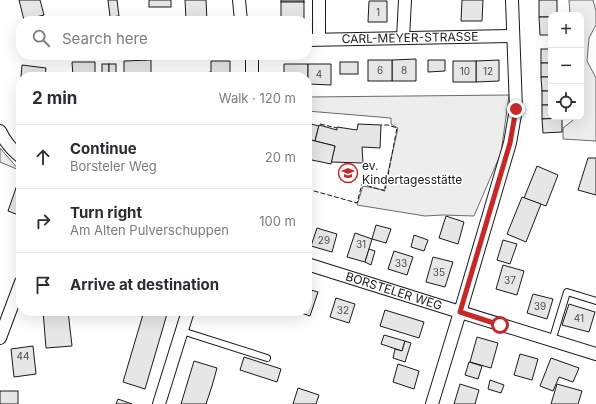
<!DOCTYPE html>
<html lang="en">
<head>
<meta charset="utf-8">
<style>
  :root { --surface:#fff; --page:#f2f2f3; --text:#2b2b33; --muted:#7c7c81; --line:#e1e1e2 }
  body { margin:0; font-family:Inter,sans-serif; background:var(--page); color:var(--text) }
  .controls { position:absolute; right:12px; top:12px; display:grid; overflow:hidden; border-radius:8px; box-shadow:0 4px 16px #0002 }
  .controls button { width:36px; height:36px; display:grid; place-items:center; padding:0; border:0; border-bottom:1px solid var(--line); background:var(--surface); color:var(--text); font:20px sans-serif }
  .stop { position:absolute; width:12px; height:12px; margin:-9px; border:3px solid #c62828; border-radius:50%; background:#fff }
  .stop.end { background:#c62828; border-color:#fff; box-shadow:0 1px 4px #0008 }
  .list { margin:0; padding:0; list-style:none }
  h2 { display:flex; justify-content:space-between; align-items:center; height:52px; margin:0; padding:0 16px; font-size:17px }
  h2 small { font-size:13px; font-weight:400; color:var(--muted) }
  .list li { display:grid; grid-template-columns:26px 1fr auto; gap:12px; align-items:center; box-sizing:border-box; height:64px; padding:0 16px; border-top:1px solid var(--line) }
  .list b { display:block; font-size:15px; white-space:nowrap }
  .list p { margin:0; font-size:13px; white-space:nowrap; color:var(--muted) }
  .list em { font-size:13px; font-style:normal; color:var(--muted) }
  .icon { flex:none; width:22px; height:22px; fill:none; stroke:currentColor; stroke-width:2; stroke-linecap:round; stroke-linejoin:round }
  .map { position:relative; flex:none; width:596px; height:404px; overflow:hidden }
  .search { position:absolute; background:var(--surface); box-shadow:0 4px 16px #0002; left:16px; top:16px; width:296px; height:44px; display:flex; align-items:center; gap:10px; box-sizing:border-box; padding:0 14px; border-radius:16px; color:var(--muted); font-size:15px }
  .panel { position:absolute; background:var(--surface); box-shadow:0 4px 16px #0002; left:16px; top:72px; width:296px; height:244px; border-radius:16px }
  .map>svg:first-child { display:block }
  .built { fill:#ededed; stroke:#6a6a6a }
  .building { fill:#e6e6e6; stroke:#1a1a1a }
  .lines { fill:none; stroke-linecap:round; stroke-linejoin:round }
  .service-casing { stroke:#1a1a1a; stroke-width:8 }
  .minor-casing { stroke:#1a1a1a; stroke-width:14 }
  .service { stroke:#fff; stroke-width:6 }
  .minor { stroke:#fff; stroke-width:12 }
  .fence { stroke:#1a1a1a; stroke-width:1; stroke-dasharray:5 2; stroke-linecap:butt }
  .route { stroke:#c62828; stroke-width:5 }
  .labels { text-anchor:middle; stroke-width:3; stroke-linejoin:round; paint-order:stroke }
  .number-label { font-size:10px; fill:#4d4d4d }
  .street-label { font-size:12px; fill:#1a1a1a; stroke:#fff }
  .poi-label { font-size:12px; fill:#1a1a1a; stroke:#fff; text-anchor:start }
</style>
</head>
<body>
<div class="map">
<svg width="596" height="404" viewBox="0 0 596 404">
  <rect width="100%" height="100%" fill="#fff"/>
  <g class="built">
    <path d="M569 0H593L596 11V25L589 38 587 61 596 78V141L563 139V128L577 117H581V15H570Z"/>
    <path d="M509 95 501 153 474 216 443 215 425 216 357 205 363 186 384 190 398 128 391 124V118L307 111V97Z"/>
    <path d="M0 148 19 170 0 162Z"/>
  </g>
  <g class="building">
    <path d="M19 0H40L44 15 24 20Z"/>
    <path d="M108 0H117L119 16 110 17Z"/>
    <rect x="149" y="0" width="22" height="7"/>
    <path d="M185 0H206L207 21H186Z"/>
    <rect x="281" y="0" width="23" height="2"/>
    <path d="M462 0H483L482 21H461Z"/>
    <path d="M539 0H557V15H551V17H539Z"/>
    <path d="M369 1H387V22H368Z"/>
    <rect x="281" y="2" width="23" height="19"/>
    <path d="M539 17H551V35H540Z"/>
    <rect x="541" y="49" width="10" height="14"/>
    <path d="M416 59V81H392V60Z"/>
    <path d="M151 60V77H124V61Z"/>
    <rect x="368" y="60" width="24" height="21"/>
    <path d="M428 60H445V71L428 72Z"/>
    <path d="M499 60V81L476 82V61Z"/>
    <path d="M211 61H230V77H205V73L211 72Z"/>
    <rect x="453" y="61" width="23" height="21"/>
    <path d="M72 62H95V77H73Z"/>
    <rect x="340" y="62" width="18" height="12"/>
    <rect x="541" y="63" width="10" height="14"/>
    <rect x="102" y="64" width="7" height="13"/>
    <rect x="109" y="64" width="7" height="13"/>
    <path d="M284 64H308V84L307 77H284Z"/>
    <path d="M308 64H331V85L308 84Z"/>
    <path d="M22 65 46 68 45 77H21Z"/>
    <path d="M21 77V99H19Z"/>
    <path d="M541 77H551V91H542Z"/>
    <rect x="542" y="91" width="9" height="14"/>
    <path d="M542 105H551V117H562V118L542 119Z"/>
    <path d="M562 118V132L543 133 542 119Z"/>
    <path d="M307 123 319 126 315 141 307 139Z"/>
    <path d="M358 124 381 125 380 148 362 147 363 163 331 162 335 146 315 141 319 125 337 130V127L357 130Z"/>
    <path d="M307 139 335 146 331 164 307 159Z"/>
    <path d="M588 158H596V195L578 190Z"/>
    <path d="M537 166 558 175 546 206 524 198Z"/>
    <path d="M17 185 21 186V216L8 211Z"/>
    <path d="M522 197 541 204 526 242 507 234Z"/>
    <path d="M446 216 464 222 458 244 439 238Z"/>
    <path d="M376 225 391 229 386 243 372 239Z"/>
    <path d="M317 228 337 234 332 252 311 246Z"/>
    <path d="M355 233 372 239 365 262 347 257Z"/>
    <path d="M414 235 428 240 424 251 411 247Z"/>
    <path d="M503 240 517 244 510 264 497 260Z"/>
    <path d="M369 249 375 251 371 265 365 262Z"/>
    <path d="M394 251 413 257 407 275 388 269Z"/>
    <path d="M433 257 453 262 445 287 426 282Z"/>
    <path d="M503 265 524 271 517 295 496 289Z"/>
    <path d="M307 289 318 292 310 316 295 311H307Z"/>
    <path d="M533 294 553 299 547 319 527 313Z"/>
    <path d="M336 298 355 304 349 323 330 317Z"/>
    <path d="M569 304 595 312 589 332 562 325Z"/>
    <path d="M385 310 424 322 419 338 380 326Z"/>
    <path d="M43 311H68L72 346 46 348Z"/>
    <path d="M144 311H157L167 314 145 389 123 382Z"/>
    <path d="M384 335 405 341 402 351 381 344Z"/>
    <path d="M477 337 498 343 491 368 470 362Z"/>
    <path d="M405 341 411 343 405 362 393 358 395 349 402 351Z"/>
    <path d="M33 346 36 374 14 377 11 349Z"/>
    <path d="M520 354 538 359 532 380 514 375Z"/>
    <path d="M244 357 281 369 277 382 240 370Z"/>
    <path d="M551 358 579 368 573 382 559 377 553 391 540 386Z"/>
    <path d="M194 361 217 368 212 386 206 404H181Z"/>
    <path d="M469 362 482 366 478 379 465 375Z"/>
    <path d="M398 364 419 371 414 389 393 382Z"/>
    <path d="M490 380 504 385 501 393 488 389Z"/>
    <path d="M460 384 479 390 475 404H454Z"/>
    <path d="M557 384 582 391 578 404H551Z"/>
    <path d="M298 388 319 395 316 404H293Z"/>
    <rect x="0" y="391" width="18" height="13"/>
    <path d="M118 399 132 404H116Z"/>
  </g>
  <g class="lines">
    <defs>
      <g id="service">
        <path d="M182 331 267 358"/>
        <path d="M552 341 567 292 596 301"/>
      </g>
      <g id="minor">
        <path d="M239 0 241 21"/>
        <path d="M403 38 405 0"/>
        <path d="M319 39V0"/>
        <path id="s1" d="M307 40 513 36"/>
        <path d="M252 55V77"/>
        <path d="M0 131C5 142 12 150 21 157"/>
        <path id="s2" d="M307 264 444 307 596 354"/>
        <path d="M0 338 21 282"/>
        <path d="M159 404 188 311"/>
        <path d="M432 404 464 299 510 143 516 109 512 0"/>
      </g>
    </defs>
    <use href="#service" class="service-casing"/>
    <use href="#minor" class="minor-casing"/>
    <use href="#service" class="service"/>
    <use href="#minor" class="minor"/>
    <g class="fence">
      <path d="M320 124 337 128"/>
      <path d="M307 189 357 203 362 184 385 191 397 128 388 125H381"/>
    </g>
  </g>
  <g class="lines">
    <path class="route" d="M500 325 460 312 510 143 516 109"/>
  </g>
  <defs>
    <symbol id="school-ring" viewBox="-11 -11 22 22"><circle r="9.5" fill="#fff" stroke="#c62828" stroke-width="1.5"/><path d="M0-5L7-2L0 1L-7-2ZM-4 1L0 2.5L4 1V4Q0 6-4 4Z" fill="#c62828"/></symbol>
  </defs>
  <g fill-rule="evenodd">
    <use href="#school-ring" x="337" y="162" width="22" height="22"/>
  </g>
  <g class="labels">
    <g class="number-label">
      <text x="378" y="16">1</text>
      <text x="380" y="74">6</text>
      <text x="404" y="74">8</text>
      <text x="465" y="75">10</text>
      <text x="488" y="75">12</text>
      <text x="319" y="78">4</text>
      <text x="324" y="244">29</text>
      <text x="361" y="248">31</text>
      <text x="401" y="267">33</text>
      <text x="439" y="276">35</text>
      <text x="510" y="284">37</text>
      <text x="540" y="310">39</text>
      <text x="343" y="314">32</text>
      <text x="579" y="322">41</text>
      <text x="23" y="360">44</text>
    </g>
    <g class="street-label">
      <text dy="4" stroke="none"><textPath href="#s1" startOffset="103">CARL-MEYER-STRASSE</textPath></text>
      <text dy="4" stroke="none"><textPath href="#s2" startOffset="91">BORSTELER WEG</textPath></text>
    </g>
    <g class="poi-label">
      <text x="362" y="170">ev.<tspan x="362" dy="14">Kindertagesstätte</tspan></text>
    </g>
  </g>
</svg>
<div class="controls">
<button>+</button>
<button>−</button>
<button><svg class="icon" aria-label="locate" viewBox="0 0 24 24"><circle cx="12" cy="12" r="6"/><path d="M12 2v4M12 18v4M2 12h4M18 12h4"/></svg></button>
</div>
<div class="stop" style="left:500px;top:325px"></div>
<div class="stop end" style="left:516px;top:109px"></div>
<div class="search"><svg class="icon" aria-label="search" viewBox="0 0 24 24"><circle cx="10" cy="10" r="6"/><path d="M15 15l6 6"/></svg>Search here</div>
<section class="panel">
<h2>2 min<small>Walk · 120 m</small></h2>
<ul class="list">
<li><svg class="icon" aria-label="ahead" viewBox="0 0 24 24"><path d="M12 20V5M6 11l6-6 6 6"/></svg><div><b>Continue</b><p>Borsteler Weg</p></div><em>20 m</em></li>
<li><svg class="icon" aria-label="right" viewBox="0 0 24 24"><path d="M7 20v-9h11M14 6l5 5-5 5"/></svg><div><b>Turn right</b><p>Am Alten Pulverschuppen</p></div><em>100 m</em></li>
<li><svg class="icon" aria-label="arrive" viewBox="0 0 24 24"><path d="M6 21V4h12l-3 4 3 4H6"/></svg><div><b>Arrive at destination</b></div></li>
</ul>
</section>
</div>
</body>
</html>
